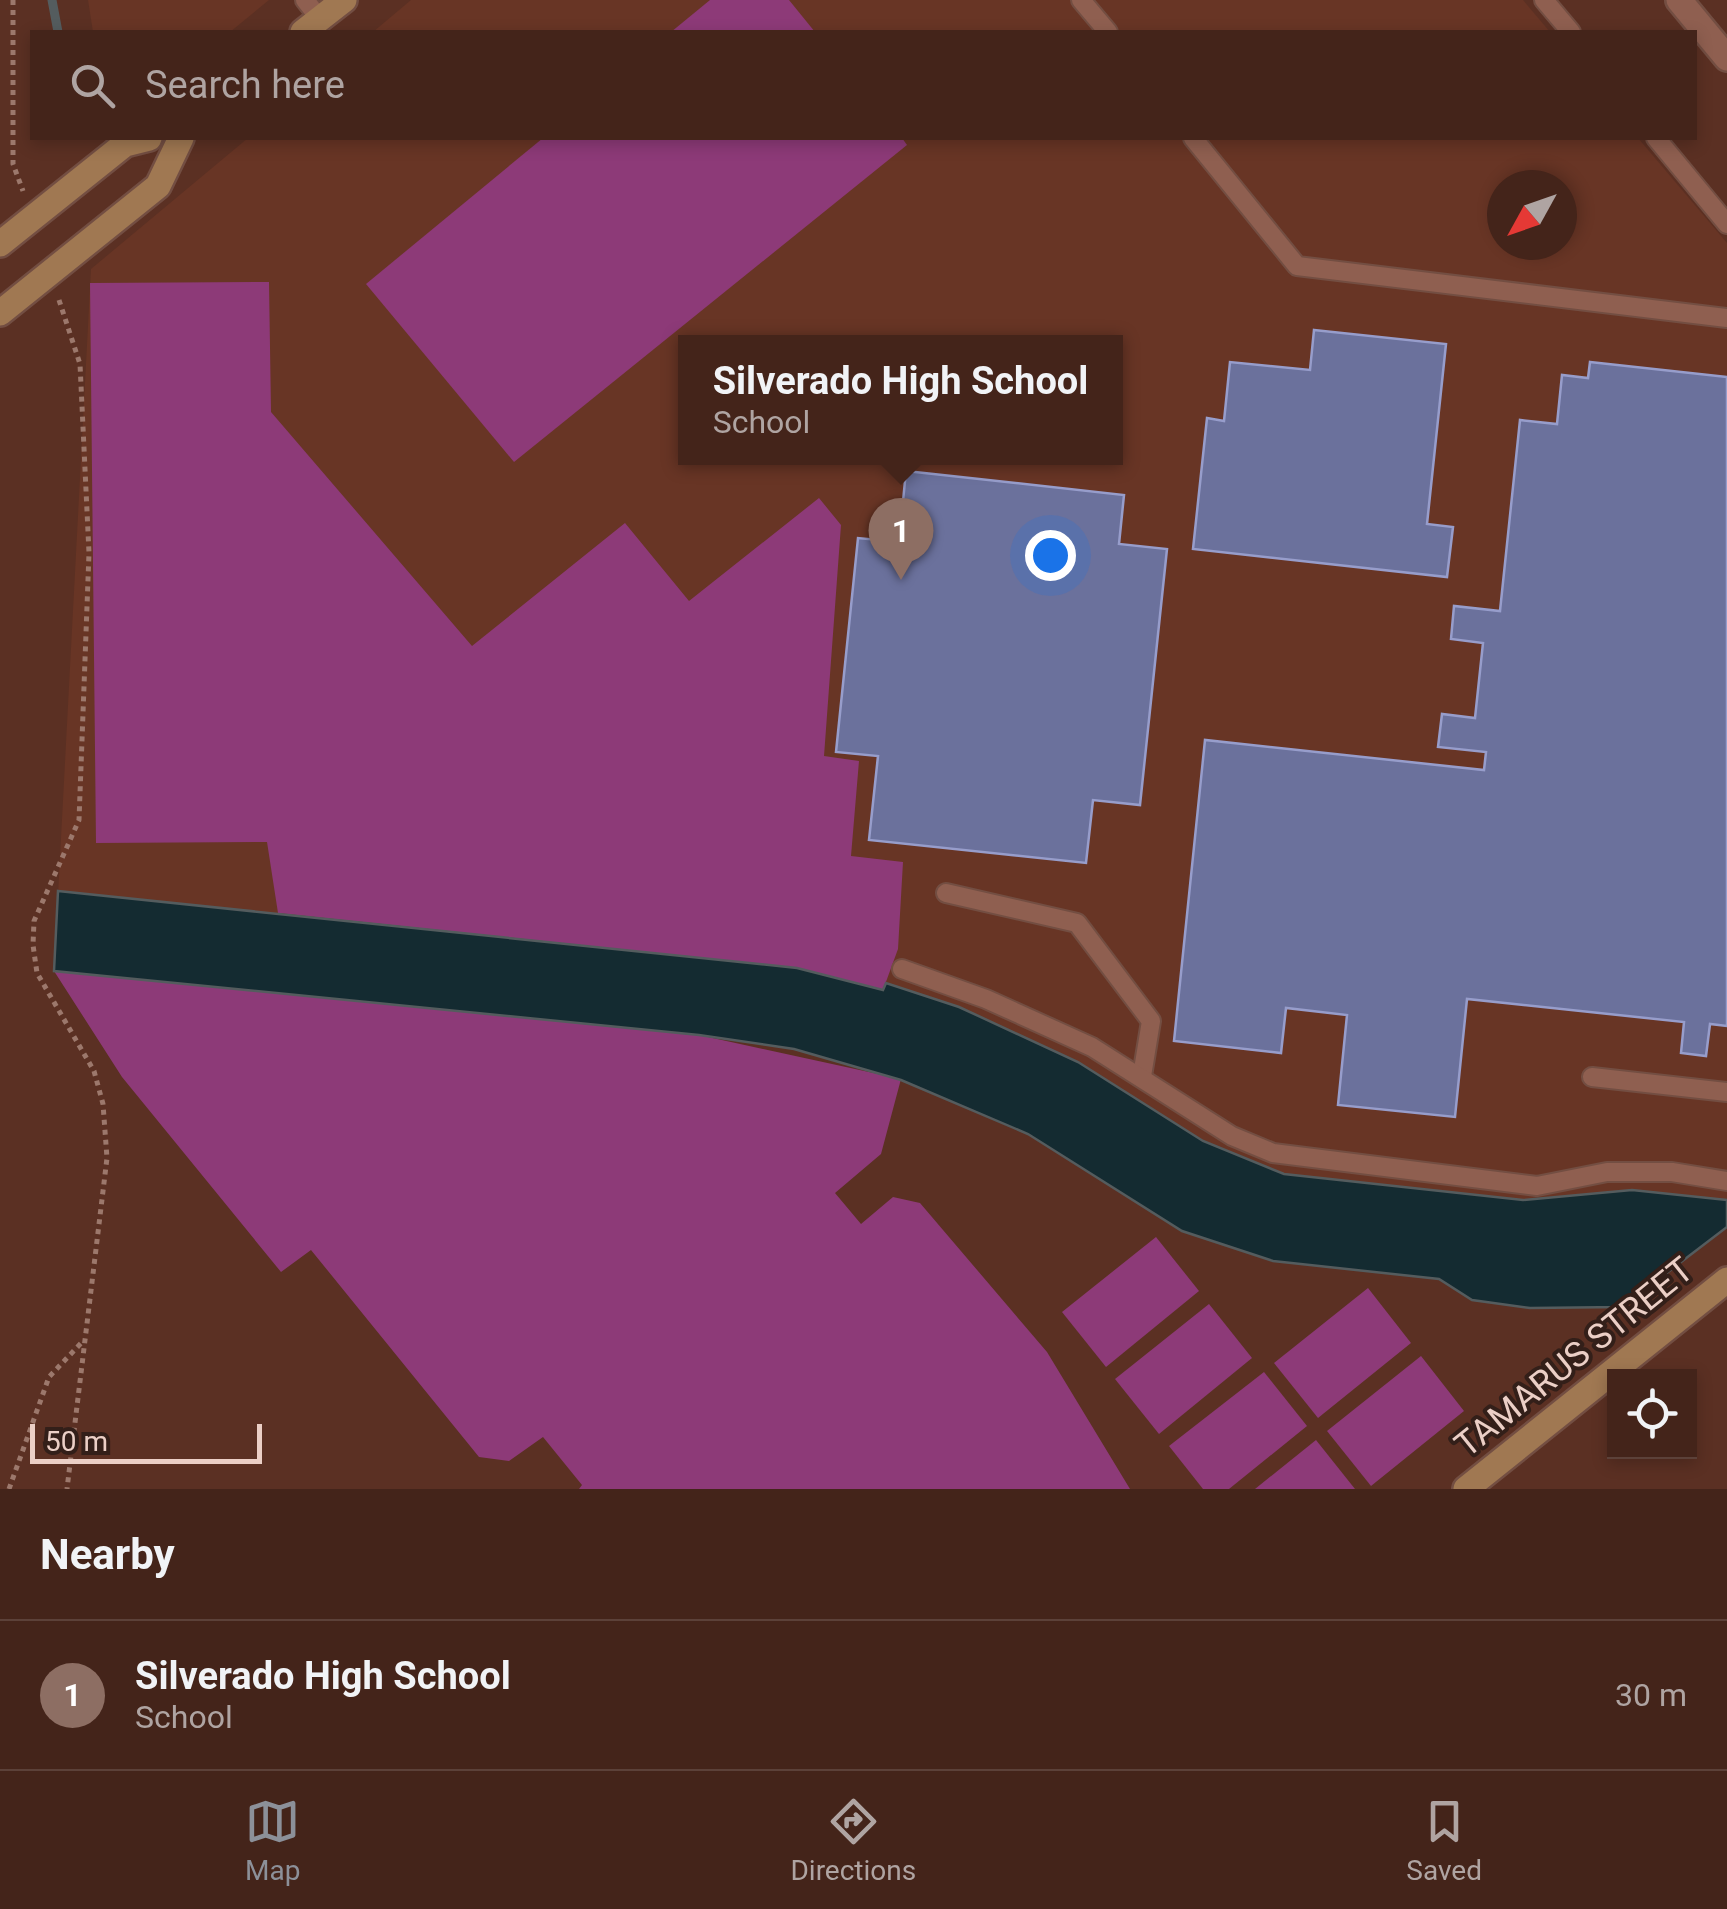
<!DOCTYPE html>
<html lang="en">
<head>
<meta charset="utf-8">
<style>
  :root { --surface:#44241a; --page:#4e3027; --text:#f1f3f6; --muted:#afa4a2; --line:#5c4139; --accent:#8c9099 }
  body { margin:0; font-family:Roboto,sans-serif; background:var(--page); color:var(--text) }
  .controls { position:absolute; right:30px; bottom:30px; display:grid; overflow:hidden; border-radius:0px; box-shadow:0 5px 15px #0003 }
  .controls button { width:90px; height:90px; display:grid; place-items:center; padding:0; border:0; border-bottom:2px solid var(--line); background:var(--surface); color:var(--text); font:50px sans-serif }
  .compass { position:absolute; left:1487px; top:170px; width:90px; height:90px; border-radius:50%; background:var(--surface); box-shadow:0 5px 15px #0003; rotate:230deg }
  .scale { position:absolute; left:30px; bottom:25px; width:232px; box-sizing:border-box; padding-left:10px; border:5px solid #ebcfc6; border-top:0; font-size:28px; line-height:35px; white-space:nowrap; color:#ebcfc6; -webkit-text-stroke:8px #331f19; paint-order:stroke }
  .you { position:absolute; left:1050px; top:555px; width:35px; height:35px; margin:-25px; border:8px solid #fff; border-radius:50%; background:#1a73e8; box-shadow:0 0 0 15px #1a73e833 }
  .badge { display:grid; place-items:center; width:65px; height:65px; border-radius:50%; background:var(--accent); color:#fff; font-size:32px; font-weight:700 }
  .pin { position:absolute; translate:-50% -82px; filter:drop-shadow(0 2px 5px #0008) }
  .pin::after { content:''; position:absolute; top:52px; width:35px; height:30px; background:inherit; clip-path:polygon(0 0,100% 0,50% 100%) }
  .popup { position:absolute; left:678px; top:335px; width:445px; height:130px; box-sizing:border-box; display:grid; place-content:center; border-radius:0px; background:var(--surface); filter:drop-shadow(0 2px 8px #0005); font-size:32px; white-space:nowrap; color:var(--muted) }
  .popup b { font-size:38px; color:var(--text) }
  .popup::after { content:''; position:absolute; left:50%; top:100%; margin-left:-20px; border:20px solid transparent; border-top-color:var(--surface) }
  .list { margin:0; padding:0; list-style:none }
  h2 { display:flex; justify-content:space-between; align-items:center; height:130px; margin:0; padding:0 40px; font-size:42px }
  h2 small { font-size:32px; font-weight:400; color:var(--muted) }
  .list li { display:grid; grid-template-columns:65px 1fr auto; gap:30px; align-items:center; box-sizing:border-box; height:150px; padding:0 40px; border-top:2px solid var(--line) }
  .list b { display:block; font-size:38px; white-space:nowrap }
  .list p { margin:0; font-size:32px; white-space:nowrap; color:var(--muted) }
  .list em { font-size:32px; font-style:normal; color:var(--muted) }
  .icon { flex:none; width:55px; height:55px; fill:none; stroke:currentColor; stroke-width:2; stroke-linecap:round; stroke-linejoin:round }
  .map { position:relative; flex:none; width:1727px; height:1489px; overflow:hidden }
  .search { position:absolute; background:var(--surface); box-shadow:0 5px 15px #0003; left:30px; right:30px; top:30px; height:110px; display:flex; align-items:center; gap:25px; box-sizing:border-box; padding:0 35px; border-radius:0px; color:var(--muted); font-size:38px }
  .sheet { height:280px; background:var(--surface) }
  nav { display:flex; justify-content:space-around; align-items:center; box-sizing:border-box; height:140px; border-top:2px solid var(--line); background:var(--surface); font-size:28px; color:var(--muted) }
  nav a { display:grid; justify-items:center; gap:5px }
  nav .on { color:var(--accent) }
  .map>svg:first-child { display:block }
  .built { fill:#683525; fill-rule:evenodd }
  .green { fill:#8d3a78 }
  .water { fill:#142b31; stroke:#545c5e; stroke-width:2.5 }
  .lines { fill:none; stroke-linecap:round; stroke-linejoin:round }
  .stream { stroke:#545c5e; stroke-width:9 }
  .building { fill:#6b719c; stroke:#979dcb; stroke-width:2.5 }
  .lane-casing { stroke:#734e42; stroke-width:22 }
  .street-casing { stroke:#734e42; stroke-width:30 }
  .secondary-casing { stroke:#734e42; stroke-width:30 }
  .path { stroke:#9c786c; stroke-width:5; stroke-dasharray:5 5; stroke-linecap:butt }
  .lane { stroke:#8f5f50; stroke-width:18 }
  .street { stroke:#8f5f50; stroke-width:25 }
  .secondary { stroke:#a07852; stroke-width:25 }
  .labels { text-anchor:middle; stroke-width:8; stroke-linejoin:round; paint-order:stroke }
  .street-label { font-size:35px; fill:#ebcfc6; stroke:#331f19 }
</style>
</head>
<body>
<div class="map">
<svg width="1727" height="1489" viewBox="0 0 1727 1489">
  <rect width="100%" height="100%" fill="#5b3023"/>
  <g class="built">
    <path d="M88 0H269L230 32H93Z"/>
    <path d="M411 0H1523L1550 32H373Z"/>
    <path d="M248 138H1638L1727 243V1227L1622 1307 1530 1308 1472 1300 1439 1279 1273 1261 1182 1231 1027 1134 901 1080 794 1049 699 1035 54 971 91 269ZM1502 185H1562V245H1502ZM686 342H1116V458H686Z"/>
  </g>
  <g class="green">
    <path d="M710 0H789L815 32H671Z"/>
    <path d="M543 138H902L907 145 514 462 366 284Z"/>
    <path d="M269 282 271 412 472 646 625 523 689 601 819 498 841 525 824 756 859 761 851 856 903 862 898 949 883 990 797 968 278 913 267 842 96 843 90 283Z"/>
    <path d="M54 971 699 1035 901 1079 881 1154 835 1193 861 1224 893 1197 920 1203 1047 1352 1130 1489H579L582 1485 543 1437 509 1461 479 1457 311 1250 281 1272 122 1077Z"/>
    <path d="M1156 1237 1199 1291 1106 1367 1062 1312Z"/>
    <path d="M1368 1288 1411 1343 1318 1418 1274 1363Z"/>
    <path d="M1209 1304 1252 1358 1159 1434 1115 1379Z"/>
    <path d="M1421 1356 1464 1411 1371 1486 1327 1431Z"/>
    <path d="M1264 1372 1307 1426 1229 1489H1203L1169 1446Z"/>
    <path d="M1316 1440 1355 1489H1255Z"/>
  </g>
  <path class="water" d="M58 891 797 968 883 990 886 983 959 1007 1078 1062 1203 1141 1284 1174 1523 1200 1632 1190 1727 1200V1227L1622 1307 1530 1308 1472 1300 1439 1279 1273 1261 1182 1231 1028 1134 901 1080 794 1049 699 1035 54 971Z"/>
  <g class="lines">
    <path class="stream" d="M52 0 58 32"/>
  </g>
  <g class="building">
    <path d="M1314 330 1446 344 1427 524 1453 527 1447 577 1193 549 1207 418 1224 421 1230 362 1310 370Z"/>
    <path d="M1590 362 1727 377V1026L1710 1024 1706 1056 1681 1053 1684 1022 1467 999 1455 1117 1338 1105 1347 1015 1286 1008 1281 1053 1174 1041 1205 740 1484 770 1486 752 1438 747 1442 714 1475 718 1483 643 1451 639 1454 606 1500 611 1520 420 1557 424 1562 375 1588 378Z"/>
    <path d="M906 471 1124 495 1119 544 1167 549 1140 805 1093 800 1086 863 869 840 878 756 836 752 858 538 899 542Z"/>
  </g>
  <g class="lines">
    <defs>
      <g id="lane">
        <path d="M305 0 320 19"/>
        <path d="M1081 0 1108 32"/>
        <path d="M1544 0 1571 32"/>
        <path d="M1193 138 1297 266 1727 318"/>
        <path d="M1656 138 1727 224"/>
        <path d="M946 893 1077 923 1151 1021 1142 1076"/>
        <path d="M902 969 986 999 1092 1047 1232 1136 1273 1153 1537 1186 1607 1172H1672L1727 1181"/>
        <path d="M1592 1077 1727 1092"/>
      </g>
      <path id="street" d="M1679 0 1727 58"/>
      <g id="secondary">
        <path d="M303 32 344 0"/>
        <path d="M0 244 125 144 149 138"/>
        <path d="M0 313 158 186 181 138"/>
        <path d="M1466 1489 1727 1280"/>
      </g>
    </defs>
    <use href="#lane" class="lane-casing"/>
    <use href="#street" class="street-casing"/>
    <use href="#secondary" class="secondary-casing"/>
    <g class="path">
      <path d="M13 0V164L23 191"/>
      <path d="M59 300 80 364 89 553 79 820 34 921 33 945 37 973 94 1071 103 1104 107 1158 67 1489"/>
      <path d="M9 1489 49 1377 84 1340"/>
    </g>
    <use href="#lane" class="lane"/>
    <use href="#street" class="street"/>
    <use href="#secondary" class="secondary"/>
  </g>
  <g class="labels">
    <g class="street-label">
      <text transform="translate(1574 1357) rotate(-39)" y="12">TAMARUS STREET</text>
    </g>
  </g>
</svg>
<div class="controls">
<button><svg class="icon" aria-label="locate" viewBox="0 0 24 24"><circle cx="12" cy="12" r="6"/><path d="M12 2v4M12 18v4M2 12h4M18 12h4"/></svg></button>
</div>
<svg class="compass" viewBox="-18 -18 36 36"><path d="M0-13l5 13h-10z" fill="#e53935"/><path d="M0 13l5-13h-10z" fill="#afa4a2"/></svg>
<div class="scale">50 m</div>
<div class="you"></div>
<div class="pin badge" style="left:901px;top:580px;background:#8d6e63">1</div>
<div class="popup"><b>Silverado High School</b>School</div>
<div class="search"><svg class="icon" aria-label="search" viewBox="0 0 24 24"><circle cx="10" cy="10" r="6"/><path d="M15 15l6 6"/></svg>Search here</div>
</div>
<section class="sheet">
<h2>Nearby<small></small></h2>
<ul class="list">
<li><span class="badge" style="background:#8d6e63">1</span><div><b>Silverado High School</b><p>School</p></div><em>30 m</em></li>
</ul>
</section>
<nav>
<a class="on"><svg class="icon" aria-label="map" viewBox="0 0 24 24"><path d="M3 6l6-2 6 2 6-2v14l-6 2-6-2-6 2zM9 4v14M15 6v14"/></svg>Map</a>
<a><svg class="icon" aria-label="directions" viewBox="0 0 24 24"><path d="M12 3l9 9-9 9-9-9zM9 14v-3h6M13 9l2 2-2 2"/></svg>Directions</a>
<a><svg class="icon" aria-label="saved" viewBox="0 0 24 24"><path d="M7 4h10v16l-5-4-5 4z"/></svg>Saved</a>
</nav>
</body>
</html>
